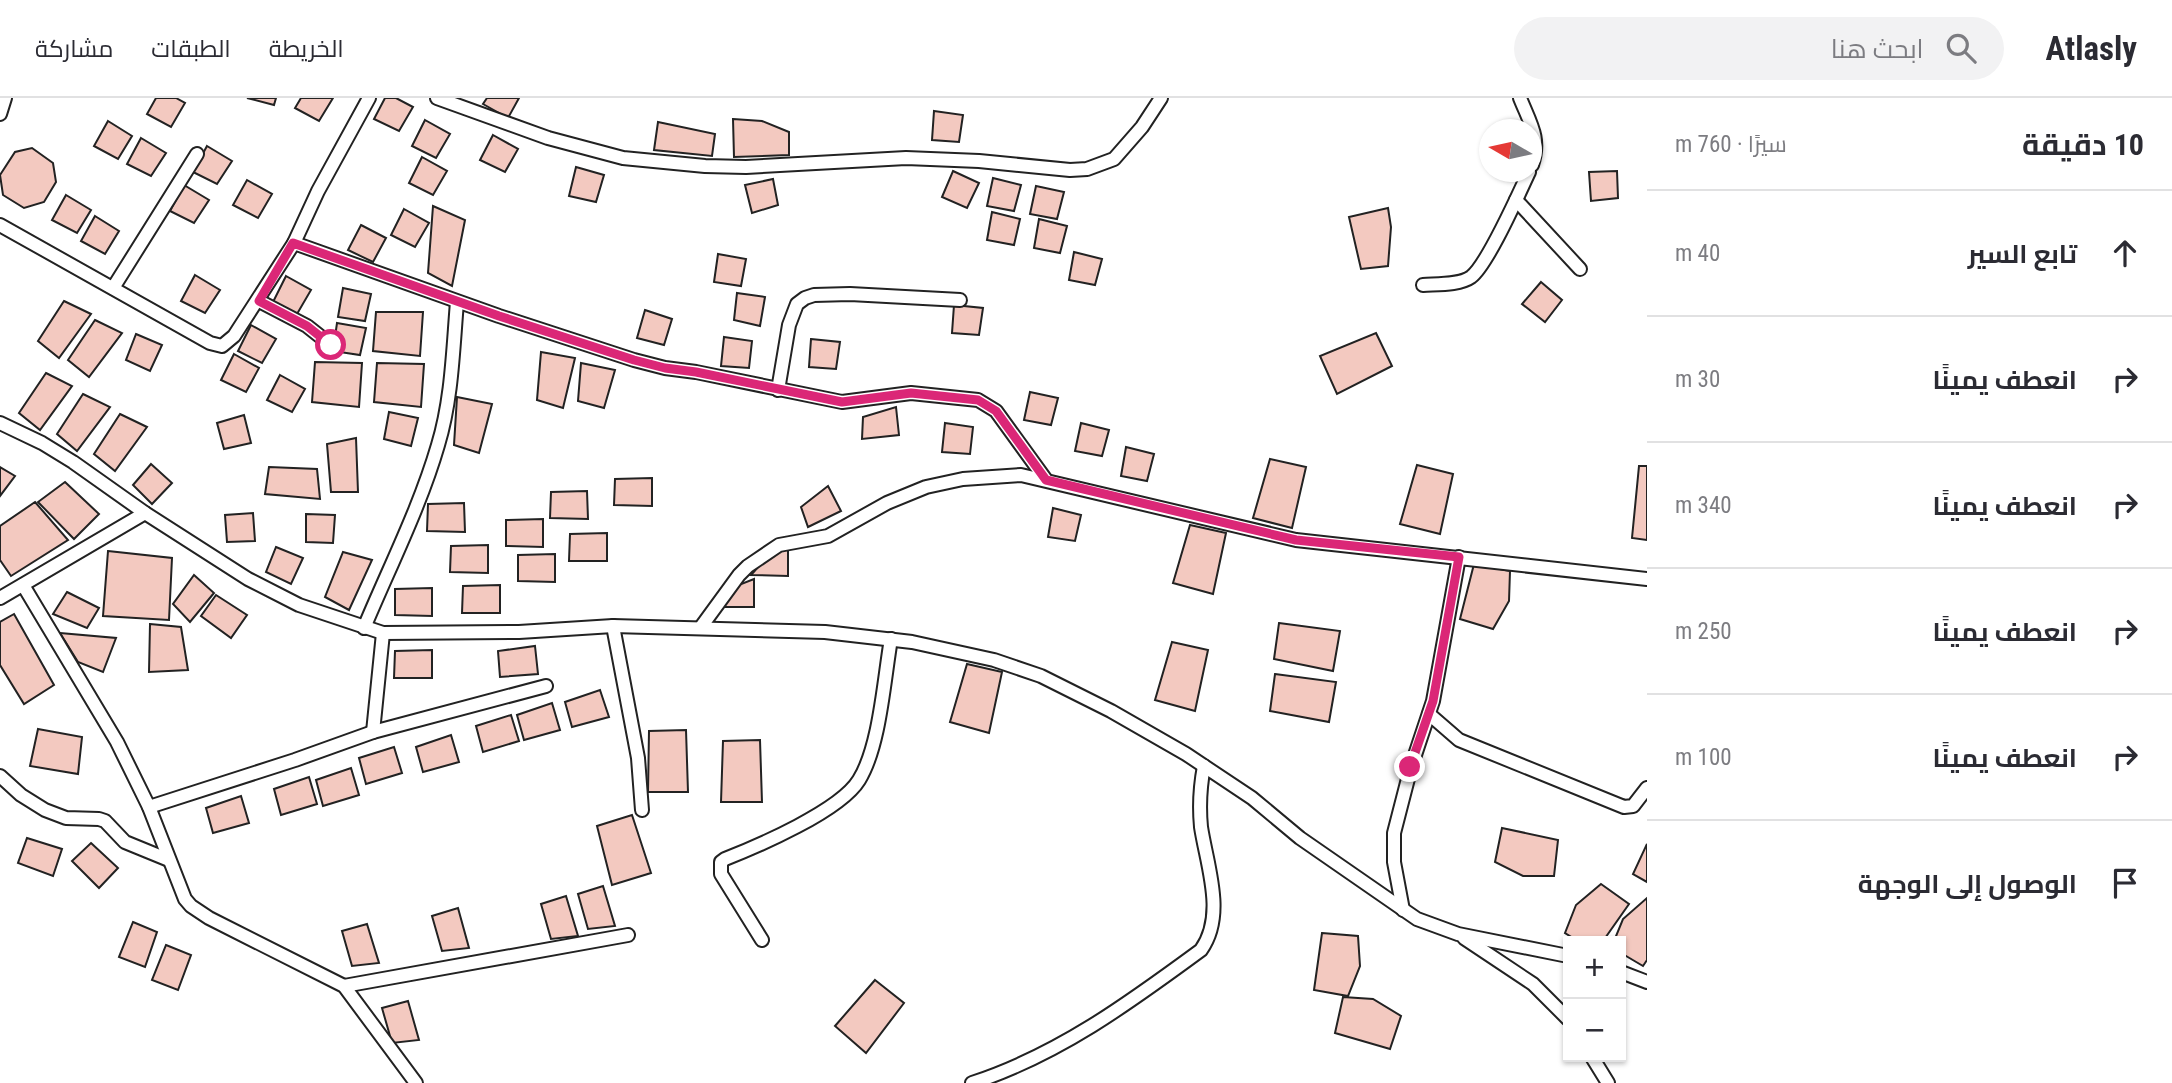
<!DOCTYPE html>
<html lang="ar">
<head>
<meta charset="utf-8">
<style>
  :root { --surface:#fff; --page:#f2f2f3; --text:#2b2b33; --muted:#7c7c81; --line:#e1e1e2 }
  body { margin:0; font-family:"Roboto Condensed",Cairo,sans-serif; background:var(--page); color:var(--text); direction:rtl }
  .controls { position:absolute; right:21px; bottom:21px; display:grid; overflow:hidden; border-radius:0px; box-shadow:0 2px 5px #0004 }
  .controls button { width:63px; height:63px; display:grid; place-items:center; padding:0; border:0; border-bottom:2px solid var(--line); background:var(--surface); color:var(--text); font:35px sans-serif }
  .compass { position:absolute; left:1479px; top:21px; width:63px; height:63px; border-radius:50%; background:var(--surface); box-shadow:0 2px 5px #0004; rotate:279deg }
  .stop { position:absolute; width:21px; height:21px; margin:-16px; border:5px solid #db2777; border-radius:50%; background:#fff }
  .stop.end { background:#db2777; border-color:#fff; box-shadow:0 2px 7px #0008 }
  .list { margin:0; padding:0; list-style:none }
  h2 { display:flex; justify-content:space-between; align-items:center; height:91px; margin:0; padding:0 28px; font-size:30px }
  h2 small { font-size:23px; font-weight:400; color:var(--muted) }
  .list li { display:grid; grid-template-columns:46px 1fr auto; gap:21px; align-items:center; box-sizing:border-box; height:126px; padding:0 28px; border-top:2px solid var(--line) }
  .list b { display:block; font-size:26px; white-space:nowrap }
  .list em { font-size:23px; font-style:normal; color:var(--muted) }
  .icon { flex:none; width:38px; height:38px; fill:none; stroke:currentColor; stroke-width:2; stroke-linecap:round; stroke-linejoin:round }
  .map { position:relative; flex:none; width:1647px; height:985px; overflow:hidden; direction:ltr }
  header { display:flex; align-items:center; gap:42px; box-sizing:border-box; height:98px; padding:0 35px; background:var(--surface); border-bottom:2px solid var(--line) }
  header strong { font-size:33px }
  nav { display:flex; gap:38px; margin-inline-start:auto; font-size:24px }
  .search { width:490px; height:63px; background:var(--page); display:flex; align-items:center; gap:18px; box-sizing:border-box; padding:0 24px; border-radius:38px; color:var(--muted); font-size:26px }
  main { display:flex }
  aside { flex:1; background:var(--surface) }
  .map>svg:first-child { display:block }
  .building { fill:#f3c9c0; stroke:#222; stroke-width:2 }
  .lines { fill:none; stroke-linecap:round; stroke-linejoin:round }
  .street-casing { stroke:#222; stroke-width:16 }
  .street { stroke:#fff; stroke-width:12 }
  .route { stroke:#db2777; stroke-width:9 }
</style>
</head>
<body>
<header>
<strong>Atlasly</strong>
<div class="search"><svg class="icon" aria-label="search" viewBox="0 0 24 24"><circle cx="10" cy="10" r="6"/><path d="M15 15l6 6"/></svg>ابحث هنا</div>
<nav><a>الخريطة</a><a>الطبقات</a><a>مشاركة</a></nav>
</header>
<main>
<aside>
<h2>10 دقيقة<small>سيرًا · 760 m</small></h2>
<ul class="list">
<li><svg class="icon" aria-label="ahead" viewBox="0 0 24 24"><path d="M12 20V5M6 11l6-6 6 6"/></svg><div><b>تابع السير</b></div><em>40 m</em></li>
<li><svg class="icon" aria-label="right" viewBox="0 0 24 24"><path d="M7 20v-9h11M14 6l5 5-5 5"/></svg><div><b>انعطف يمينًا</b></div><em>30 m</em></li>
<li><svg class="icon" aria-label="right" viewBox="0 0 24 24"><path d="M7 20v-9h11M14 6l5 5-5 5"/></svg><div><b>انعطف يمينًا</b></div><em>340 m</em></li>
<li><svg class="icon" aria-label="right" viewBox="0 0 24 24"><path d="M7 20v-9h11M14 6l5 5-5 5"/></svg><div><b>انعطف يمينًا</b></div><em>250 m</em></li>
<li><svg class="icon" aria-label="right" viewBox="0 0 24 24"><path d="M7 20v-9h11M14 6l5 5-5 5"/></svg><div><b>انعطف يمينًا</b></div><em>100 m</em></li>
<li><svg class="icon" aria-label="arrive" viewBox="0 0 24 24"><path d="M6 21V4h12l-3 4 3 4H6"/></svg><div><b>الوصول إلى الوجهة</b></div></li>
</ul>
</aside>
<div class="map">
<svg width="1647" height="985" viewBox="0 0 1647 985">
  <rect width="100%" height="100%" fill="#fff"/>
  <g class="building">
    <path d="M156 0H176L185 5 171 29 147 16Z"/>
    <path d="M247 0H276L274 7Z"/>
    <path d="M301 0H333L319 23 295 10Z"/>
    <path d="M385 0H396L413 9 399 33 374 21Z"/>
    <path d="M487 0H519L508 20 483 6Z"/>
    <path d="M934 13 963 17 959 44 932 42Z"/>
    <path d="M733 21 762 23 789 34V57L734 59Z"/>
    <path d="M425 22 450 36 436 60 412 48Z"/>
    <path d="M108 23 132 38 118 61 94 48Z"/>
    <path d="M658 24 715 36 712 58 654 52Z"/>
    <path d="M493 37 518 51 505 74 480 62Z"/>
    <path d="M141 40 166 55 151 78 127 66Z"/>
    <path d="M207 48 232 63 217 86 193 74Z"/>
    <path d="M32 50 53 65 56 84 44 104 24 110 3 97 0 77 15 54Z"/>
    <path d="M422 59 447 73 433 97 409 85Z"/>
    <path d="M576 69 604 77 596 104 569 98Z"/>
    <path d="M953 73 979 85 967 110 942 99Z"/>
    <path d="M1617 73 1618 100 1591 103 1589 74Z"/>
    <path d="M993 80 1021 87 1014 113 987 108Z"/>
    <path d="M773 81 778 107 752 115 745 87Z"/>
    <path d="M247 82 272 96 258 120 233 107Z"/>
    <path d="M184 87 209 102 194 125 170 113Z"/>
    <path d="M1036 88 1064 94 1057 121 1030 116Z"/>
    <path d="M66 97 91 112 77 135 52 122Z"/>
    <path d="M433 108 465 122 452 188 428 175Z"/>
    <path d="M1388 110 1391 129 1388 168 1361 171 1349 119Z"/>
    <path d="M404 111 429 125 415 149 391 137Z"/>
    <path d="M992 114 1020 121 1014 147 987 142Z"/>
    <path d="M95 118 119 133 105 156 81 143Z"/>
    <path d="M1039 121 1067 128 1060 155 1034 150Z"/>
    <path d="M361 127 386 140 373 164 348 152Z"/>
    <path d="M1074 154 1102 161 1095 187 1069 182Z"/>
    <path d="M718 156 746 161 741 188 714 184Z"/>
    <path d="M195 177 220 192 205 215 181 203Z"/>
    <path d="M286 178 311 192 297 216 273 204Z"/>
    <path d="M1541 184 1562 202 1545 224 1522 206Z"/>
    <path d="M343 190 371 196 365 223 338 219Z"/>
    <path d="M737 195 765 199 760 228 734 222Z"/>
    <path d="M64 203 91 216 59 260 38 243Z"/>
    <path d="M954 207 983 210 979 237 952 235Z"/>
    <path d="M645 212 672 221 664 247 637 240Z"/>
    <path d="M376 214H423L420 258 373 253Z"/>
    <path d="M95 222 122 235 89 279 68 262Z"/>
    <path d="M337 225 366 230 360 257 333 253Z"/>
    <path d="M251 227 276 241 262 265 238 253Z"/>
    <path d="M1376 235 1392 268 1337 296 1320 258Z"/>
    <path d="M136 236 162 247 150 273 126 262Z"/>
    <path d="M724 239 752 243 749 270 721 268Z"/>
    <path d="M811 241 840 244 836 271 809 269Z"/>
    <path d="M541 254 575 260 563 310 537 302Z"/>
    <path d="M234 256 259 270 246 294 221 282Z"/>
    <path d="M315 264 362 265 359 309 312 304Z"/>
    <path d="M377 265 424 266 421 309 374 304Z"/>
    <path d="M581 265 615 272 604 310 578 303Z"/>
    <path d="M46 275 72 288 40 332 19 315Z"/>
    <path d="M280 277 305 291 292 314 267 302Z"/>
    <path d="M1030 294 1058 300 1051 327 1024 322Z"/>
    <path d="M83 296 110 309 77 353 57 336Z"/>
    <path d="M457 299 492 306 479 355 454 347Z"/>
    <path d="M896 309 899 337 862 341 863 319Z"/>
    <path d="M389 314 418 320 411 348 384 341Z"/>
    <path d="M120 316 147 329 115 373 94 356Z"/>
    <path d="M244 317 251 345 224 351 217 325Z"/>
    <path d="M945 325 973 329 970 356 942 354Z"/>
    <path d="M1081 325 1109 332 1102 358 1075 353Z"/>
    <path d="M356 340 358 394H331L327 346Z"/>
    <path d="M1126 349 1154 356 1147 383 1121 378Z"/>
    <path d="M1270 361 1306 369 1292 430 1253 420Z"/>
    <path d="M151 366 172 385 152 406 133 387Z"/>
    <path d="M1417 367 1453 376 1440 436 1400 426Z"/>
    <path d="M1639 368H1647V442L1632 440Z"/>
    <path d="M0 369 15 378 0 398Z"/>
    <path d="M269 369 317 371 320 401 265 396Z"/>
    <path d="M652 380V408L614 407 615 381Z"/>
    <path d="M65 384 99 416 74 441 38 404Z"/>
    <path d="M828 388 841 413 808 429 801 409Z"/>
    <path d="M587 393 588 421 550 420 551 394Z"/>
    <path d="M35 404 68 442 11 478 0 462V428Z"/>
    <path d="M464 405 465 434 427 433 428 406Z"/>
    <path d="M1053 410 1081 417 1075 443 1048 439Z"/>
    <path d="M253 415 255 443 227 444 225 417Z"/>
    <path d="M306 416 335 417 333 445 306 444Z"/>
    <path d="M543 421V449L506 448V422Z"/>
    <path d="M1190 427 1226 435 1213 496 1173 485Z"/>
    <path d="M607 435V463H569L570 436Z"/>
    <path d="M488 447V475L450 474 451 448Z"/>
    <path d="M276 449 303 460 291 486 266 474Z"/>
    <path d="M788 450V478L751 477 770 456Z"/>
    <path d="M108 453 172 460 169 522 103 518Z"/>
    <path d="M343 454 372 462 349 512 325 499Z"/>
    <path d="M555 456V484L518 483V457Z"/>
    <path d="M1474 466 1510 473 1509 503 1493 531 1460 521Z"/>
    <path d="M194 477 214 495 190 524 173 506Z"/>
    <path d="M754 481V509H716L736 488Z"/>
    <path d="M500 487V515H462L463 488Z"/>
    <path d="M432 490V518L395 517V491Z"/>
    <path d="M67 494 99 510 87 530 53 516Z"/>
    <path d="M216 497 247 517 231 540 201 518Z"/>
    <path d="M14 516 54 587 24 606 0 567V524Z"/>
    <path d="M1279 525 1340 533 1333 573 1274 561Z"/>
    <path d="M150 526 181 529 188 572 149 574Z"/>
    <path d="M60 535 116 540 103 574 78 564Z"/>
    <path d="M1172 544 1208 552 1195 613 1155 602Z"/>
    <path d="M535 548 538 576 500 579 498 553Z"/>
    <path d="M432 552V580H394L395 553Z"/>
    <path d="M967 566 1002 574 989 635 950 624Z"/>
    <path d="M1275 576 1336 584 1329 624 1270 613Z"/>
    <path d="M600 592 609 619 572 629 565 604Z"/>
    <path d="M552 605 560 632 524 642 517 617Z"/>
    <path d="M511 617 519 643 483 654 476 628Z"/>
    <path d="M38 631 82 639 78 676 30 668Z"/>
    <path d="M686 632 688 694H648L649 633Z"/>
    <path d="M451 637 459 664 423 674 416 649Z"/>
    <path d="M760 642 762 704H721L723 643Z"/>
    <path d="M394 649 402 675 366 686 359 660Z"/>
    <path d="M351 670 359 697 323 708 316 682Z"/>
    <path d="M309 679 317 706 281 717 274 691Z"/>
    <path d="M241 698 249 725 213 735 206 710Z"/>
    <path d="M632 717 651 775 612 787 597 728Z"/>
    <path d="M1502 730 1558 742 1554 778H1523L1495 764Z"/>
    <path d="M27 740 62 751 53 778 18 765Z"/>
    <path d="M91 745 118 770 99 790 72 763Z"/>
    <path d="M1647 746V784L1633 776Z"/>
    <path d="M1601 786 1629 806 1603 843H1578L1565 835 1576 807Z"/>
    <path d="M603 788 615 828 588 831 578 796Z"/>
    <path d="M566 798 578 838 551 841 541 806Z"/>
    <path d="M1647 800V862L1643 868 1621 855V843H1614L1623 821Z"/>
    <path d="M458 810 469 850 442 853 432 818Z"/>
    <path d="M133 824 157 834 145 869 119 859Z"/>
    <path d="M367 826 379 865 352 868 342 833Z"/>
    <path d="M1322 835 1358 838 1360 868 1348 898 1314 892Z"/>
    <path d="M166 847 191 857 178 892 152 882Z"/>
    <path d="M875 882 904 905 866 955 835 928Z"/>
    <path d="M1343 899 1373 901 1401 918 1390 951 1335 935Z"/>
    <path d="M408 903 419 942 392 945 382 910Z"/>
  </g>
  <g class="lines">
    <defs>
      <g id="street">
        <path d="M437 0 548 40 623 60 705 68 746 69 906 60 979 63 1070 72 1087 71 1114 61 1142 29 1161 0"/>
        <path d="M1520 0C1530 25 1541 40 1532 67"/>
        <path d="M0 16 5 0"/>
        <path d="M1516 102 1580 171"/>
        <path d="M0 127 210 245 222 248 234 238 294 145 318 93 369 0"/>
        <path d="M294 145 499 218 634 262 665 270 696 274 842 304 911 295 978 302 996 313 1046 382"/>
        <path d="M1423 187C1437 186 1460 187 1471 179 1488 166 1519 95 1529 74"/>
        <path d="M113 190 197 56"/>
        <path d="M259 203 307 228 331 247"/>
        <path d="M778 292 789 227 797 206 805 200 814 197 850 196 960 202"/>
        <path d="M0 325 42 345 73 364 145 415 248 481 299 507 383 535 519 534 613 528 825 534 912 544 994 562 1041 578 1111 613 1186 656 1252 700 1300 740 1417 821 1458 836 1568 858"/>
        <path d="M23 487 117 644 149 709 185 801 191 808 209 820 344 888 416 985"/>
        <path d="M0 500 145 415"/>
        <path d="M613 528 638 660 642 712"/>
        <path d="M701 529 739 477 748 468 779 447 828 438 887 405 926 389 963 381 1021 377 1296 442 1647 481"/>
        <path d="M364 530C389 470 420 409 438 347 452 301 453 251 457 204"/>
        <path d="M1429 616 1459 642 1624 709 1633 708 1647 690"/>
        <path d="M373 634 383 535"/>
        <path d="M0 678 21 697 45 712 66 720 99 721 105 723 125 744 169 762"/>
        <path d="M149 709 295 662 373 634 546 588"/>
        <path d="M1403 812 1394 764V735L1411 669 1433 603 1459 459"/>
        <path d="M1464 840 1533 886 1568 921"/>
        <path d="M762 842 721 776V764L725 761C758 748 840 713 859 682 880 648 884 581 891 541"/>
        <path d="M1621 874 1647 884"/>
        <path d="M344 888 628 837"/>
        <path d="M1592 959 1608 985"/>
        <path d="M972 985C1058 957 1129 905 1201 852 1226 817 1207 768 1201 729 1199 708 1200 689 1204 668"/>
      </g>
    </defs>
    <use href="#street" class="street-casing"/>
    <use href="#street" class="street"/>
  </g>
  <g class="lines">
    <path class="route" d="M331 247 307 228 259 203 293 145 499 218 634 262 665 270 696 274 842 304 911 295 978 302 996 313 1046 382 1296 442 1459 459 1433 603 1410 669"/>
  </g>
</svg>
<div class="controls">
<button>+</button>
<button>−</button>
</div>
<svg class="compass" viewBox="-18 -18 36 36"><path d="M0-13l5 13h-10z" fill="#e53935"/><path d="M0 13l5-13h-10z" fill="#7c7c81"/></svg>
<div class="stop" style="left:331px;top:247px"></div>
<div class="stop end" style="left:1410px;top:669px"></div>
</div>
</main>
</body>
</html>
